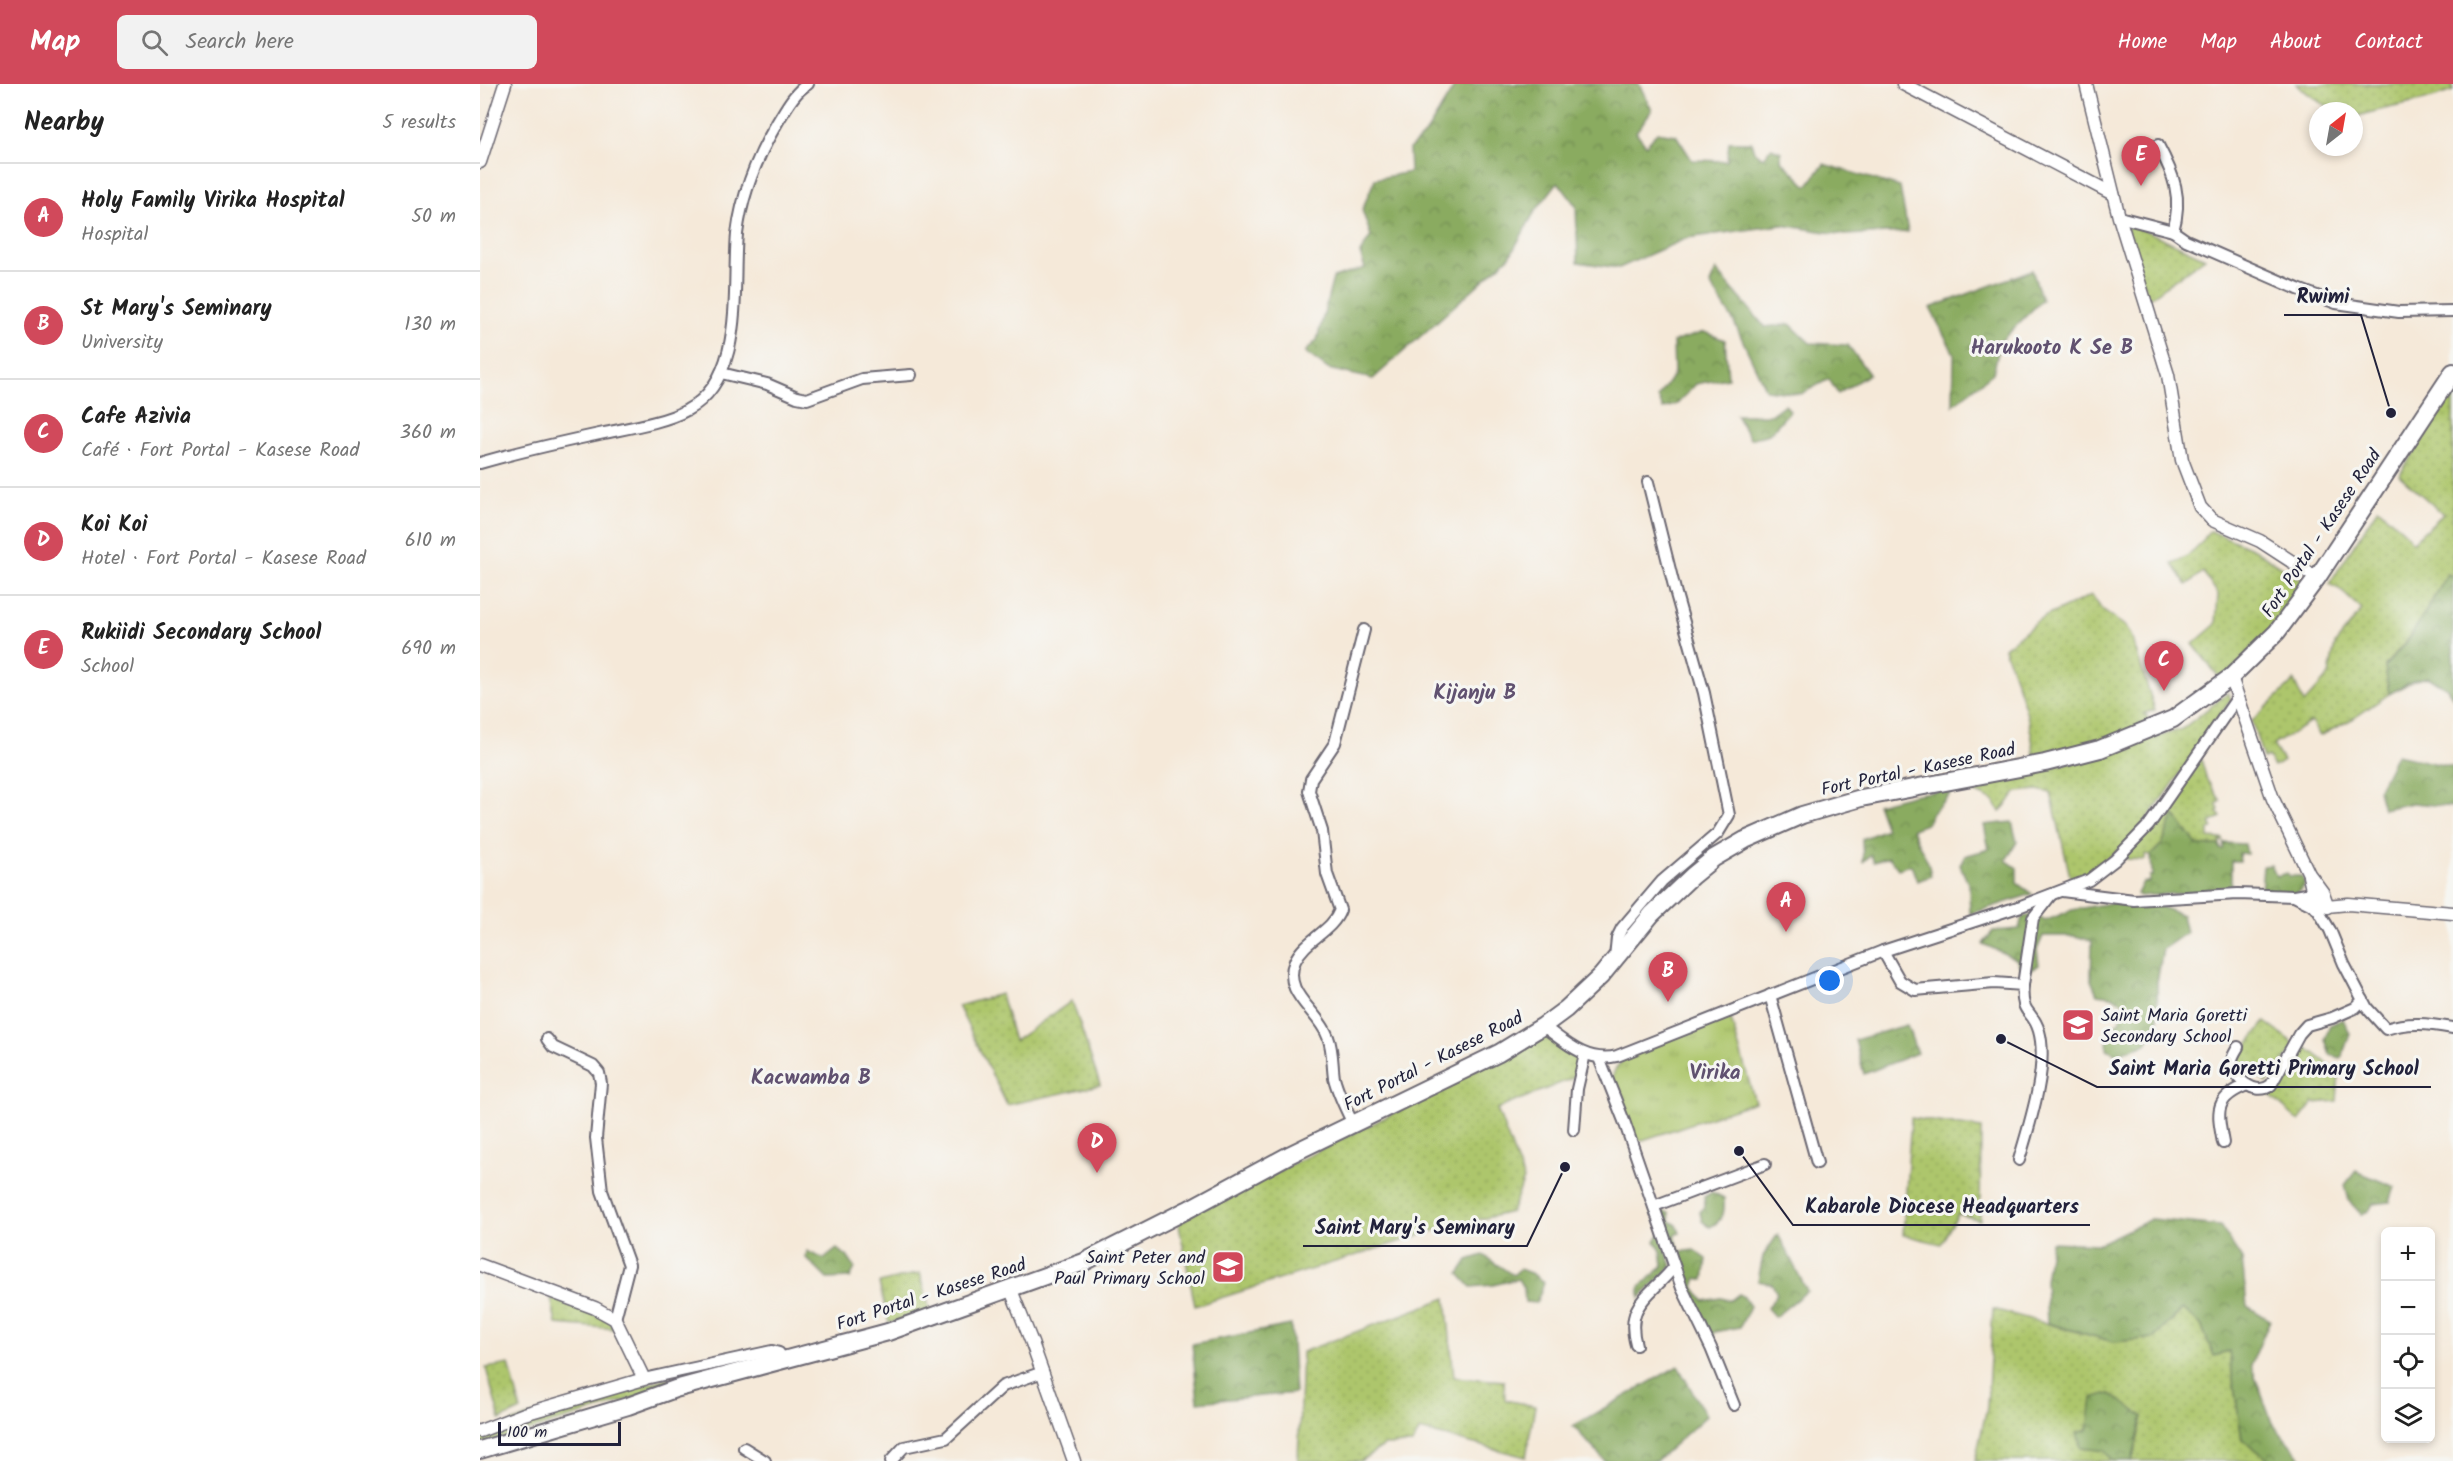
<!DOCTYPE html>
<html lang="en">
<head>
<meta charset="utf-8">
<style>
  :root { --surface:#fff; --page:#f2f2f2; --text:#222; --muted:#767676; --line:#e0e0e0; --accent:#d1495b }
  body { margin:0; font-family:Kalam,sans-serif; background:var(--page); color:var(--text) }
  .controls { position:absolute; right:18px; bottom:18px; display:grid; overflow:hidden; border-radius:9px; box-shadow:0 3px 9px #0003 }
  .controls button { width:54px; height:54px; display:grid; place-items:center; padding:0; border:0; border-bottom:2px solid var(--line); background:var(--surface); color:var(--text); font:30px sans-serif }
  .compass { position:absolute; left:1829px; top:18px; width:54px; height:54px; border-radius:50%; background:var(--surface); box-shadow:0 3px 9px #0003; rotate:31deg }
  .scale { position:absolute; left:18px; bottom:15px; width:123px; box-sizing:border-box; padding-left:6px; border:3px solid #22223b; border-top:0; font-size:16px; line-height:21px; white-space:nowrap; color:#22223b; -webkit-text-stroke:4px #f6f6f2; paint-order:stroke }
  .you { position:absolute; left:1350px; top:897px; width:21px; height:21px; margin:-15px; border:4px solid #fff; border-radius:50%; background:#1a73e8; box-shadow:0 0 0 9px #1a73e833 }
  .badge { display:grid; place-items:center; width:39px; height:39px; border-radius:50%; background:var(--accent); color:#fff; font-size:20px; font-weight:700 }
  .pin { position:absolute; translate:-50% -50px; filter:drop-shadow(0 2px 3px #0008) }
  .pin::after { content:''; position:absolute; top:32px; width:21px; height:18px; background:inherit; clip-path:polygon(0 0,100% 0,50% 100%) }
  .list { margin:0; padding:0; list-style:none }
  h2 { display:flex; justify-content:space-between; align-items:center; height:78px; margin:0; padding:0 24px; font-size:26px }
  h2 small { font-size:20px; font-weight:400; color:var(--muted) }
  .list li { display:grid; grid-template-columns:39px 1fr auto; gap:18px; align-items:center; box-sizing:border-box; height:108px; padding:0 24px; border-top:2px solid var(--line) }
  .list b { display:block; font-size:22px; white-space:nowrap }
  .list p { margin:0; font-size:20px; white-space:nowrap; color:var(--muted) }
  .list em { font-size:20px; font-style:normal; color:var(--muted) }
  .icon { flex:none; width:33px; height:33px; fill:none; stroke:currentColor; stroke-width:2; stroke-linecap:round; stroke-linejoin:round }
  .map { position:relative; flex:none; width:1973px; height:1377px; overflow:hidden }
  header { display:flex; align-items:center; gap:36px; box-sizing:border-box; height:84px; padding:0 30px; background:var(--accent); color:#fff }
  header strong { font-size:28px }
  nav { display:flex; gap:33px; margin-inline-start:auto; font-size:21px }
  .search { width:420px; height:54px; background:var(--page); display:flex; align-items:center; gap:15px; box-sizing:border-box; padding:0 21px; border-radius:9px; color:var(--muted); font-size:22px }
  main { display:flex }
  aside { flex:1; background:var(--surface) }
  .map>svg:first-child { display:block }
  .grass { fill:url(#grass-dots); stroke:#687454; stroke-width:1.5 }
  .forest { fill:url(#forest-crowns); stroke:#56664e; stroke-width:1.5 }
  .park { fill:url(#park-tufts); stroke:#687454; stroke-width:1.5 }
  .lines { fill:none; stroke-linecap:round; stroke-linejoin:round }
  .minor-casing { stroke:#6c6872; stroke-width:14 }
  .tertiary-casing { stroke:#6c6872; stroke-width:15 }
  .trunk-casing { stroke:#6c6872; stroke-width:20 }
  .minor { stroke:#fff; stroke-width:10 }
  .tertiary { stroke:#fff; stroke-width:12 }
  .trunk { stroke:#fff; stroke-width:16 }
  .labels { text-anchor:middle; stroke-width:6; stroke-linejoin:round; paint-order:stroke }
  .street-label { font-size:18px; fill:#22223b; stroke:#f6f6f2 }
  .poi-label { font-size:18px; fill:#22223b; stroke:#f6f6f2; text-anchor:start }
  .quarter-label { font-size:21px; font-weight:bold; fill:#605170; stroke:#f6f6f2 }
  .leader { fill:none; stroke:#22223b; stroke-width:2 }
  .callout-dot { fill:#22223b; stroke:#f6f6f2; stroke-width:2 }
  .callout-label { font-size:20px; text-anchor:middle; font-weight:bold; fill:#22223b; stroke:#f6f6f2; stroke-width:6; stroke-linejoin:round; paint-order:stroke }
</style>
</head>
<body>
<header>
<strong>Map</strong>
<div class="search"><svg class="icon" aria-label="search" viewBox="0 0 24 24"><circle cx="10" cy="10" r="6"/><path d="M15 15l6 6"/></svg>Search here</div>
<nav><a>Home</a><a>Map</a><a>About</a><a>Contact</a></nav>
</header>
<main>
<aside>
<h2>Nearby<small>5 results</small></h2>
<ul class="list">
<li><span class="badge">A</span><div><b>Holy Family Virika Hospital</b><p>Hospital</p></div><em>50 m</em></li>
<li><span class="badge">B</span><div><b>St Mary's Seminary</b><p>University</p></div><em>130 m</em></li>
<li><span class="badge">C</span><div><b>Cafe Azivia</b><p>Café · Fort Portal - Kasese Road</p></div><em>360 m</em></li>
<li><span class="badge">D</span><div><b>Koi Koi</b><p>Hotel · Fort Portal - Kasese Road</p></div><em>610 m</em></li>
<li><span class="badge">E</span><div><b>Rukiidi Secondary School</b><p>School</p></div><em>690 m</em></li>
</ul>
</aside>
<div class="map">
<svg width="1973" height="1377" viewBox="0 0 1973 1377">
  <defs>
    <pattern id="grass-dots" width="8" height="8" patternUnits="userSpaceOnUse" patternTransform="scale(1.5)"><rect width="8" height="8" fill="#adc66c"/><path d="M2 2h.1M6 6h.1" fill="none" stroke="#95aa5e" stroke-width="1.8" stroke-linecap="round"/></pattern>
    <pattern id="forest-crowns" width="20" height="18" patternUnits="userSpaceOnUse" patternTransform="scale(1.5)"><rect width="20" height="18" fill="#8aab60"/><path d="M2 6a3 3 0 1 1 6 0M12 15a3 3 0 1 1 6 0" fill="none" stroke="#708b50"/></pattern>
    <pattern id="park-tufts" width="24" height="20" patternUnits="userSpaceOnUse" patternTransform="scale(1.5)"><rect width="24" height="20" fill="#adc66c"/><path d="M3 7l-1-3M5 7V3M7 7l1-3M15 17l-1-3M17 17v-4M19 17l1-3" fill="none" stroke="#95aa5e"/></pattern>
  </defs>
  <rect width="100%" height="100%" fill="#f6f6f2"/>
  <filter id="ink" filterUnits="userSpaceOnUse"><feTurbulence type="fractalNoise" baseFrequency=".0167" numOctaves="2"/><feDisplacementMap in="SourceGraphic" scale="12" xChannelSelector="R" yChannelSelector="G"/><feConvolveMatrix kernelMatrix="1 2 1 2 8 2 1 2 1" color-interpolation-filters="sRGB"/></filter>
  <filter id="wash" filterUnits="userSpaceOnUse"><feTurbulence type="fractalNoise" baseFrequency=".008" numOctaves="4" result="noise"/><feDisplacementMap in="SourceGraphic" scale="24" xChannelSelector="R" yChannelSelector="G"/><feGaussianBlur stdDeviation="1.35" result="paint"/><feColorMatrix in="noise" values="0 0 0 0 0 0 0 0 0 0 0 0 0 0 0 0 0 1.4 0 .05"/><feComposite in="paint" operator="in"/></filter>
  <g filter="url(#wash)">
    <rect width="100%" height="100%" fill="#f5e9d9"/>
    <g class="grass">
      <path d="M1816 0H1973V7C1941 20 1907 22 1875 33L1874 27C1847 27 1836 16 1816 0Z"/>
      <path d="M1647 138 1725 174 1668 215 1646 141Z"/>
      <path d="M1973 311V492L1968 491 1931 552 1905 581 1909 610 1874 634 1840 652 1831 638 1793 661 1803 677 1794 683 1788 673 1783 675 1772 637 1814 597 1824 619 1849 591 1855 560 1882 526 1859 505 1849 500 1898 424 1926 449 1932 458 1963 430 1919 391Z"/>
      <path d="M1731 447 1774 465 1826 499 1803 535 1742 597 1713 560 1736 540 1738 510 1723 488 1707 501 1692 479C1710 472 1719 465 1728 448Z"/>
      <path d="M1612 511 1622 526 1645 542 1651 551 1675 626 1662 630H1666L1669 638 1605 663 1554 673C1552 635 1537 600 1524 564L1560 535Z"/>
      <path d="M1748 609 1751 615 1684 713 1649 758 1596 797H1591L1571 709 1557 706 1537 708 1520 728 1514 717 1483 703 1602 676 1702 645Z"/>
      <path d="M1721 675 1727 696 1741 717 1736 721 1739 725 1737 728 1741 733 1730 739 1733 744 1729 745V754L1743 755V757H1740V761L1718 762 1689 746 1682 760 1671 771 1665 770V776L1647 775 1645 772Z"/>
      <path d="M521 910 534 957 592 917 620 1001 527 1021 478 922Z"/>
      <path d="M1785 938 1816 961 1787 999 1756 976Z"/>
      <path d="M1060 950 1098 972 1093 994 1017 1025 1044 1096 1031 1128 963 1144 715 1222 698 1137 942 1015Z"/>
      <path d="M1823 961 1859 988 1857 1017 1833 1019 1819 1037 1787 1009Z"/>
      <path d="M1431 1034 1501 1044 1500 1136 1478 1130 1461 1160 1423 1151Z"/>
      <path d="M440 1189 450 1227 409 1239 399 1199Z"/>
      <path d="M71 1214 126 1235 137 1245 76 1240Z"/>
      <path d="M966 1214 974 1293 1024 1297 1025 1316 1055 1322 1046 1373 940 1346 932 1360 905 1361 880 1377H818L822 1268Z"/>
      <path d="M1513 1225 1634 1258 1674 1254 1703 1225 1721 1241 1734 1271 1749 1268 1762 1355 1791 1377H1652L1663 1332 1639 1377H1495L1507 1323Z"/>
      <path d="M29 1280 41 1326 20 1336 6 1284Z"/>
      <path d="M188 1294 193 1302 0 1362V1351L46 1333Z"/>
    </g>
    <g class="forest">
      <path d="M972 0H1159L1172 26 1156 48 1166 61 1177 48 1196 51 1212 76 1247 77 1249 58H1271L1274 67 1283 74 1291 64 1301 68V76L1327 102 1344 80 1420 103 1428 148 1365 151 1302 141 1207 154 1139 184 1098 178 1096 122 1078 98 1054 129 1030 172 893 295 848 285 825 268 837 256 853 194 885 184 880 169 891 152 882 126 895 95 930 88 929 65 946 49 974 3Z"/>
      <path d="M1236 186 1285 243 1310 240 1330 259 1368 261 1389 290 1358 310 1349 295 1321 310 1286 306 1253 236 1230 200Z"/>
      <path d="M1552 186 1562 216 1521 257 1513 289 1473 321 1474 270 1450 224Z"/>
      <path d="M1224 248 1245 256 1248 294 1216 300 1197 320 1183 325 1178 313 1194 290 1193 258Z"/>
      <path d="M1305 320 1310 327 1289 350 1270 355 1256 331H1290Z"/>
      <path d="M1968 490 1973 492V614L1967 604 1948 593 1935 596 1909 610 1905 582 1931 552Z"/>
      <path d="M1916 671 1973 683V723L1933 719 1903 725 1898 706Z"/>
      <path d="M1476 704 1451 730 1446 740 1432 745C1439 765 1448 771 1451 792L1437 797 1431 781 1418 785 1409 773 1394 778 1391 771 1383 778 1382 755 1406 745 1397 720 1432 711Z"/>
      <path d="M1694 730 1718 762 1740 761V765H1743L1744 759 1765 760 1767 770 1759 769 1760 777H1751V806L1660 812 1657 810 1663 798H1669V792H1672L1671 771 1682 760Z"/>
      <path d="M1532 738 1537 758 1526 776 1537 784V799L1552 810 1490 830 1489 802 1480 781 1485 772 1509 765 1504 741Z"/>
      <path d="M1791 781 1796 792 1807 789 1810 792H1822L1825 800C1820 816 1794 809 1781 808L1783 782Z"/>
      <path d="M1635 818 1676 821 1702 831 1706 849 1683 865 1677 898 1678 936 1666 960 1637 970 1627 965 1628 948 1639 937 1647 921 1632 912 1617 910 1611 896 1612 857 1595 852H1563L1557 866 1559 881 1544 890 1536 875 1503 860 1513 847 1539 845 1542 833 1556 831 1565 837 1592 826Z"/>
      <path d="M1863 935 1870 950 1861 975 1850 970 1845 955 1850 941Z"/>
      <path d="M1427 941 1437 969 1384 990 1375 956Z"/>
      <path d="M1876 1087 1915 1103 1910 1118 1893 1120 1889 1127 1881 1130 1869 1117 1865 1101Z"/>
      <path d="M1232 1108 1244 1114C1245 1128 1244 1136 1230 1143L1222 1137 1220 1128 1225 1123 1224 1113Z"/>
      <path d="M1177 1126 1189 1129 1190 1137 1197 1141 1200 1149 1195 1151 1200 1168 1214 1166 1227 1175 1224 1196 1217 1194 1214 1203 1224 1217 1240 1214 1251 1216 1259 1210 1264 1213 1270 1222 1260 1243 1235 1248 1230 1257 1203 1202Z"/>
      <path d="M1671 1135 1740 1142 1762 1175 1767 1222 1790 1236 1771 1281 1792 1339 1824 1377H1791L1762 1355 1749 1268 1734 1272 1721 1241 1703 1225 1674 1254 1634 1258 1567 1239 1565 1196 1571 1158 1618 1160Z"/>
      <path d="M1180 1149 1192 1182 1160 1214V1202L1175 1190 1183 1181 1181 1167 1175 1157Z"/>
      <path d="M1298 1150 1327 1207 1295 1233 1287 1224 1297 1210 1292 1200 1278 1197 1283 1172Z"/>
      <path d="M357 1165 367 1172 375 1184 370 1194 347 1195 326 1174 327 1167 344 1175Z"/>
      <path d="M1003 1171 1033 1191 1040 1185 1053 1190 1064 1199 1056 1219 1045 1218 1044 1205 1038 1195 1013 1201 991 1203 979 1190 988 1176Z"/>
      <path d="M811 1241 815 1309 718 1318 712 1260Z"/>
      <path d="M1198 1282 1226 1332 1176 1377H1125L1093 1342Z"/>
      <path d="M1629 1309 1663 1332 1652 1377H1632L1625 1367 1601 1364 1597 1349 1608 1346 1612 1314Z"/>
    </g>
    <path class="park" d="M1250 932 1275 1018 1154 1059 1132 996C1133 990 1134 985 1139 980 1155 964 1226 941 1250 932Z"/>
  </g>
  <g filter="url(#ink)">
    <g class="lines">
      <defs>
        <g id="minor">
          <path d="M1678 61C1694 91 1703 113 1693 147"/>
          <path d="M1639 133 1693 147 1706 156 1818 205 1856 219 1919 228 1973 227"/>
          <path d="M241 289 287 300 317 313 327 315 382 295 431 291"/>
          <path d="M0 379C41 367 82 358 124 349 148 344 186 338 207 326 266 294 252 204 257 150 262 110 277 73 297 39 305 26 314 8 328 0"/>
          <path d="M1582 807 1654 816 1758 810 1814 812 1831 809"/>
          <path d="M1814 812 1836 823 1850 846 1864 880 1887 924 1906 945C1929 937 1949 940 1973 944"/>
          <path d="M1403 867 1420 897 1435 906 1514 899 1543 901C1540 932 1553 925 1559 947 1569 982 1549 1042 1539 1076"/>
          <path d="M1135 873 1137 854 1142 844 1182 797 1238 749 1249 731 1224 609 1196 510 1168 398"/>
          <path d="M1543 901 1553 834 1571 811"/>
          <path d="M1290 911 1337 1079"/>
          <path d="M1063 942C1086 959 1107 979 1137 972L1403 867 1541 822 1609 796 1635 776 1669 741 1757 614"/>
          <path d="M67 955 73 963 113 982 119 989 121 999 116 1054 122 1107 149 1181 135 1235"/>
          <path d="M1758 963C1756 967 1752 972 1752 977 1751 994 1776 1013 1791 1001L1819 950 1827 941 1852 934 1875 924 1883 916"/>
          <path d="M1119 974 1144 1037 1202 1204 1231 1264 1254 1321"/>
          <path d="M873 1040C866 1025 858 1010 854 994 852 980 853 966 848 953 839 927 801 909 815 877 825 855 852 848 860 826L847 790 842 747 829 707 831 695 855 659 884 546"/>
          <path d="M1094 1046 1097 1005 1105 970"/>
          <path d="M1743 1059C1737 1027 1734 1014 1767 1001"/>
          <path d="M1174 1122 1285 1080"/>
          <path d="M1156 1261C1144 1219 1172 1211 1194 1183"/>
          <path d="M164 1295 292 1267 299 1269 303 1276"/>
          <path d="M264 1364 285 1377"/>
          <path d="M411 1377 424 1363 466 1354 523 1302 563 1288"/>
        </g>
        <g id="tertiary">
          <path d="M1423 0 1633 110"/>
          <path d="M1606 0 1639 133 1688 291 1702 376 1720 423 1732 436 1780 457 1837 494"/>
          <path d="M0 78 25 0"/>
          <path d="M1751 593 1793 715 1829 790 1843 809 1848 823"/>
          <path d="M1829 792 1836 823 1868 820 1973 829"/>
          <path d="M0 1181 115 1224 135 1235 164 1295 44 1330 0 1347"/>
          <path d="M531 1206 552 1259 594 1377"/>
        </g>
        <path id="trunk" d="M0 1366 148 1322 195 1305 408 1248 604 1178 707 1126 809 1071 1019 969 1063 942 1086 925 1121 892 1172 830 1212 792 1234 774 1265 756 1322 731 1381 714 1565 679 1620 665 1693 635 1751 593 1797 548 1837 494 1973 288"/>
      </defs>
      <use href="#minor" class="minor-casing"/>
      <use href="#tertiary" class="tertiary-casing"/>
      <use href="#trunk" class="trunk-casing"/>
      <use href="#minor" class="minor"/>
      <use href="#tertiary" class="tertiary"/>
      <use href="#trunk" class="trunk"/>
    </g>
  </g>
  <defs>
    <symbol id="school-square" viewBox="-11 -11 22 22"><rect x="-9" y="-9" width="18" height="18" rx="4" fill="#d1495b" stroke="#f6f6f2"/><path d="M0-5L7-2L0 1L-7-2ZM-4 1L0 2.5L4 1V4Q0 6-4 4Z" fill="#fff"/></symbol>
  </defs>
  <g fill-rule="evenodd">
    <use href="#school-square" x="1579" y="922" width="38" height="38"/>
    <use href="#school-square" x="729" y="1164" width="38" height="38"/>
  </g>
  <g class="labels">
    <g class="street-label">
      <text transform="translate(1841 449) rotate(-56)" y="6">Fort Portal - Kasese Road</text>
      <text transform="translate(1438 685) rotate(-12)" y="6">Fort Portal - Kasese Road</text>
      <text transform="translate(953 977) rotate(-27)" y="6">Fort Portal - Kasese Road</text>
      <text transform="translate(451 1210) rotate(-18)" y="6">Fort Portal - Kasese Road</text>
    </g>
    <g class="poi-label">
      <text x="1621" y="937">Saint Maria Goretti<tspan x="1621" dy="21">Secondary School</tspan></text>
      <text x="725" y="1179" text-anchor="end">Saint Peter and<tspan x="725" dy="21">Paul Primary School</tspan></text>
    </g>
    <g class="quarter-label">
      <text x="1572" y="270">Harukooto K Se B</text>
      <text x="995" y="615">Kijanju B</text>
      <text x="1235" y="995">Virika</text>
      <text x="331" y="1000">Kacwamba B</text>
    </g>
  </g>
  <path class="leader" d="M1911 329L1881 231H1804M1521 955L1617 1003H1951M1259 1067L1313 1141H1610M1085 1083L1047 1162H823"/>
  <g class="callout-dot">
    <circle cx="1911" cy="329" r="6"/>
    <circle cx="1521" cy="955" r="6"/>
    <circle cx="1259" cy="1067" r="6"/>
    <circle cx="1085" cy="1083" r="6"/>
  </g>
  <g class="callout-label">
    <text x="1843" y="219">Rwimi</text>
    <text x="1784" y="991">Saint Maria Goretti Primary School</text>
    <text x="1462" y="1129">Kabarole Diocese Headquarters</text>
    <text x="935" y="1150">Saint Mary's Seminary</text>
  </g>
</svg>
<div class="controls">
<button>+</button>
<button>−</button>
<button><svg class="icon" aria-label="locate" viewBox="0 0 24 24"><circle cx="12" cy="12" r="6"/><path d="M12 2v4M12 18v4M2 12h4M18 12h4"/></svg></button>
<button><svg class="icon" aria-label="layers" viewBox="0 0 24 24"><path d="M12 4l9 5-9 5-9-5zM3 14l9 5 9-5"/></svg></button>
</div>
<svg class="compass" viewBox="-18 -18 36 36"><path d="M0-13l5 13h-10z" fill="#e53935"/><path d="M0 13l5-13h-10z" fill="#767676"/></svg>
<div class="scale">100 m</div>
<div class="you"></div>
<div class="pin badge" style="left:1306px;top:848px">A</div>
<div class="pin badge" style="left:1188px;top:918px">B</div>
<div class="pin badge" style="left:1684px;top:607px">C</div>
<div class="pin badge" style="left:617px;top:1089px">D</div>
<div class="pin badge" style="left:1661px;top:102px">E</div>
</div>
</main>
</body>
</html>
